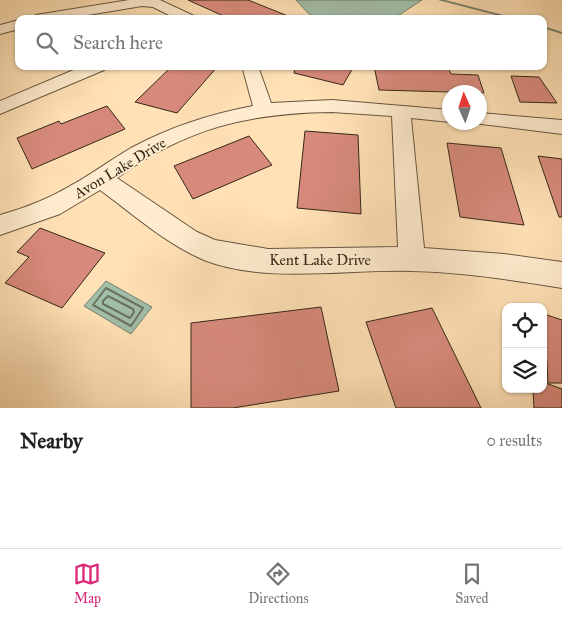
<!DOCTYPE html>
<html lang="en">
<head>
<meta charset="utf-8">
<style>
  :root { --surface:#fff; --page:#f2f2f2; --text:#202124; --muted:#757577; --line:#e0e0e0; --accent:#db2777 }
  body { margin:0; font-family:"IM FELL Great Primer",serif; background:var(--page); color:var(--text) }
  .controls { position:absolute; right:15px; bottom:15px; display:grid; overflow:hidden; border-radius:10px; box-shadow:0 1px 4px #0004 }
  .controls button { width:45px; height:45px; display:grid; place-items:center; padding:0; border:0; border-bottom:1px solid var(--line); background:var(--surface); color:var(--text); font:25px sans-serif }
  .compass { position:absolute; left:442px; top:85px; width:45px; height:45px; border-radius:50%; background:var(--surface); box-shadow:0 1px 4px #0004; rotate:357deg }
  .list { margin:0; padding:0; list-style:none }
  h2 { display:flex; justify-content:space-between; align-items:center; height:65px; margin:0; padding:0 20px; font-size:21px }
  h2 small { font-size:16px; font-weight:400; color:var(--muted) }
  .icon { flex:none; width:28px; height:28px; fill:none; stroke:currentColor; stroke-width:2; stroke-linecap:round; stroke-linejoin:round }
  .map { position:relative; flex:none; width:562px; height:408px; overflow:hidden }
  .search { position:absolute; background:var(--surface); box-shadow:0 1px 4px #0004; left:15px; right:15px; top:15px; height:55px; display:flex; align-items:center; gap:12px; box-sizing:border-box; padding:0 18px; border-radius:10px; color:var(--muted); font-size:19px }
  .sheet { height:140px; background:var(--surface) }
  nav { display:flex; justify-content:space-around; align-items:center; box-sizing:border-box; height:70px; border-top:1px solid var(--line); background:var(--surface); font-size:14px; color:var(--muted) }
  nav a { display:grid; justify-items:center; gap:2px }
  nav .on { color:var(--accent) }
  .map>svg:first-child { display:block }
  .water { fill:#a1bea8; stroke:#75826f }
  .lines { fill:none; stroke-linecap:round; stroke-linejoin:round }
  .shore { stroke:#6a7360; stroke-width:2 }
  .stream { fill:#75826f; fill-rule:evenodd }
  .building { fill:#d78a7b; stroke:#342819 }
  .street-casing { stroke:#675640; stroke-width:2 }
  .street { fill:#ffeccf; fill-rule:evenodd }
  .labels { text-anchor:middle; stroke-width:4; stroke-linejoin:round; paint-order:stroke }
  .street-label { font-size:15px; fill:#342819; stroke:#ffeccf }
</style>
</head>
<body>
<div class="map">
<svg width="562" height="408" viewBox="0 0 562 408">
  <rect width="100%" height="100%" fill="#ffe1b5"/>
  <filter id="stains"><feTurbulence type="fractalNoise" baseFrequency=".004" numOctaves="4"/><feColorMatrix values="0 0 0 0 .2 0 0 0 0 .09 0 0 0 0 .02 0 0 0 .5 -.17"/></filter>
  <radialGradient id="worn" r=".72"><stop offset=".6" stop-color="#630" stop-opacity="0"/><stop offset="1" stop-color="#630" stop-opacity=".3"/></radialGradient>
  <g class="water">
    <path d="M296 0H422L393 19H317L307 12Z"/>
    <path d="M106 281 152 307 131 334 84 306Z"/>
  </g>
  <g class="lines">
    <g class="shore">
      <path d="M106 288 143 308 131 326 93 305Z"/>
      <path d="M108 296 133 309 134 312 130 318 103 304V301Z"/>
    </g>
    <g class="stream">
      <path d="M438 0H445L519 19H511Z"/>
      <path d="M543 26 562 32V34L543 28Z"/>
    </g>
  </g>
  <g class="building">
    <path d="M188 0H248L293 18 230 19Z"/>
    <path d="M172 66H218L177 113 135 102Z"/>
    <path d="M295 66H354L343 85 294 73Z"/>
    <path d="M374 66 448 67 451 74 478 75 484 93 379 90Z"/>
    <path d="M511 76 539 77 557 103 520 102Z"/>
    <path d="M107 106 125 129 32 169 17 138 59 121 61 124Z"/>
    <path d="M305 131 358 135 361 214 297 208Z"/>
    <path d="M249 136 272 165 193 199 174 166Z"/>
    <path d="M447 143 501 148 524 225 460 217Z"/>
    <path d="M538 156 562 159V217H559Z"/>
    <path d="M40 228 105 253 62 308 5 283 29 257 17 252Z"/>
    <path d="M321 307 339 391 233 408H191V323Z"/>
    <path d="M432 308 481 408H396L366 322Z"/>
    <path d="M544 314 562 320V383H548Z"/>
    <path d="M543 382 562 389V408H534L533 389H543Z"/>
  </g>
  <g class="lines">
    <defs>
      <g id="street">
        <path d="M129 0H160L194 16 196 19H177L153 7 142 6 64 19H29L36 15Z"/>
        <path d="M19 20V29L0 34V25Z"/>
        <path d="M83 66H106L104 70 0 114V101Z"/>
        <path d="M242 66H258L271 103 332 100 450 110V122L411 118 424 248 504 254 562 262V288C512 280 462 272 411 271 346 269 265 284 204 260 166 244 133 214 100 190L60 214 0 235V215C25 208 48 199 70 186 91 175 110 160 131 148 170 127 210 114 253 106ZM332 112 392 116 398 247 268 249 215 240 197 232 117 178C186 128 248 113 332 112Z"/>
        <path d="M480 113 562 120V134L473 123 480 122Z"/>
      </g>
    </defs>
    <use href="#street" class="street-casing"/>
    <use href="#street" class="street"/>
  </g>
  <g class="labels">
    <g class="street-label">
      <text transform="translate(120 168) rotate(-31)" y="5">Avon Lake Drive</text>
      <text x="320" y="265">Kent Lake Drive</text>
    </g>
  </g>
  <rect width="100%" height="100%" filter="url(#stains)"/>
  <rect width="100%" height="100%" fill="url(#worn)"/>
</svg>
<div class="controls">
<button><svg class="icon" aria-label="locate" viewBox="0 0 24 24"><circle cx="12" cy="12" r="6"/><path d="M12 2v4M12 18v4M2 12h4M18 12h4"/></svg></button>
<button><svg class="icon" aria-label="layers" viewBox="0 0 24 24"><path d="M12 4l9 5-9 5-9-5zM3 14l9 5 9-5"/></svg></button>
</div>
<svg class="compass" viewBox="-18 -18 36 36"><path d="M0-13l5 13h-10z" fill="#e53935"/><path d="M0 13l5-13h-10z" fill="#757577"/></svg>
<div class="search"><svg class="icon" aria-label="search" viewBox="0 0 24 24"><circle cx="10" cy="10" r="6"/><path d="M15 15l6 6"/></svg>Search here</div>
</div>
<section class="sheet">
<h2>Nearby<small>0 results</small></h2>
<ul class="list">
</ul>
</section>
<nav>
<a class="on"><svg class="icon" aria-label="map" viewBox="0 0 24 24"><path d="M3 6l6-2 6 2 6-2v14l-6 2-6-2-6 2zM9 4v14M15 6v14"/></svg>Map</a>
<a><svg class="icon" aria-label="directions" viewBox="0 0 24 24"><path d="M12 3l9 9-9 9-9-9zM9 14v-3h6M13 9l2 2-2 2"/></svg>Directions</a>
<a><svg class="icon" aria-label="saved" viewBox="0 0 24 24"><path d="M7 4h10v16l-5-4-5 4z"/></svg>Saved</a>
</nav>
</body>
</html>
